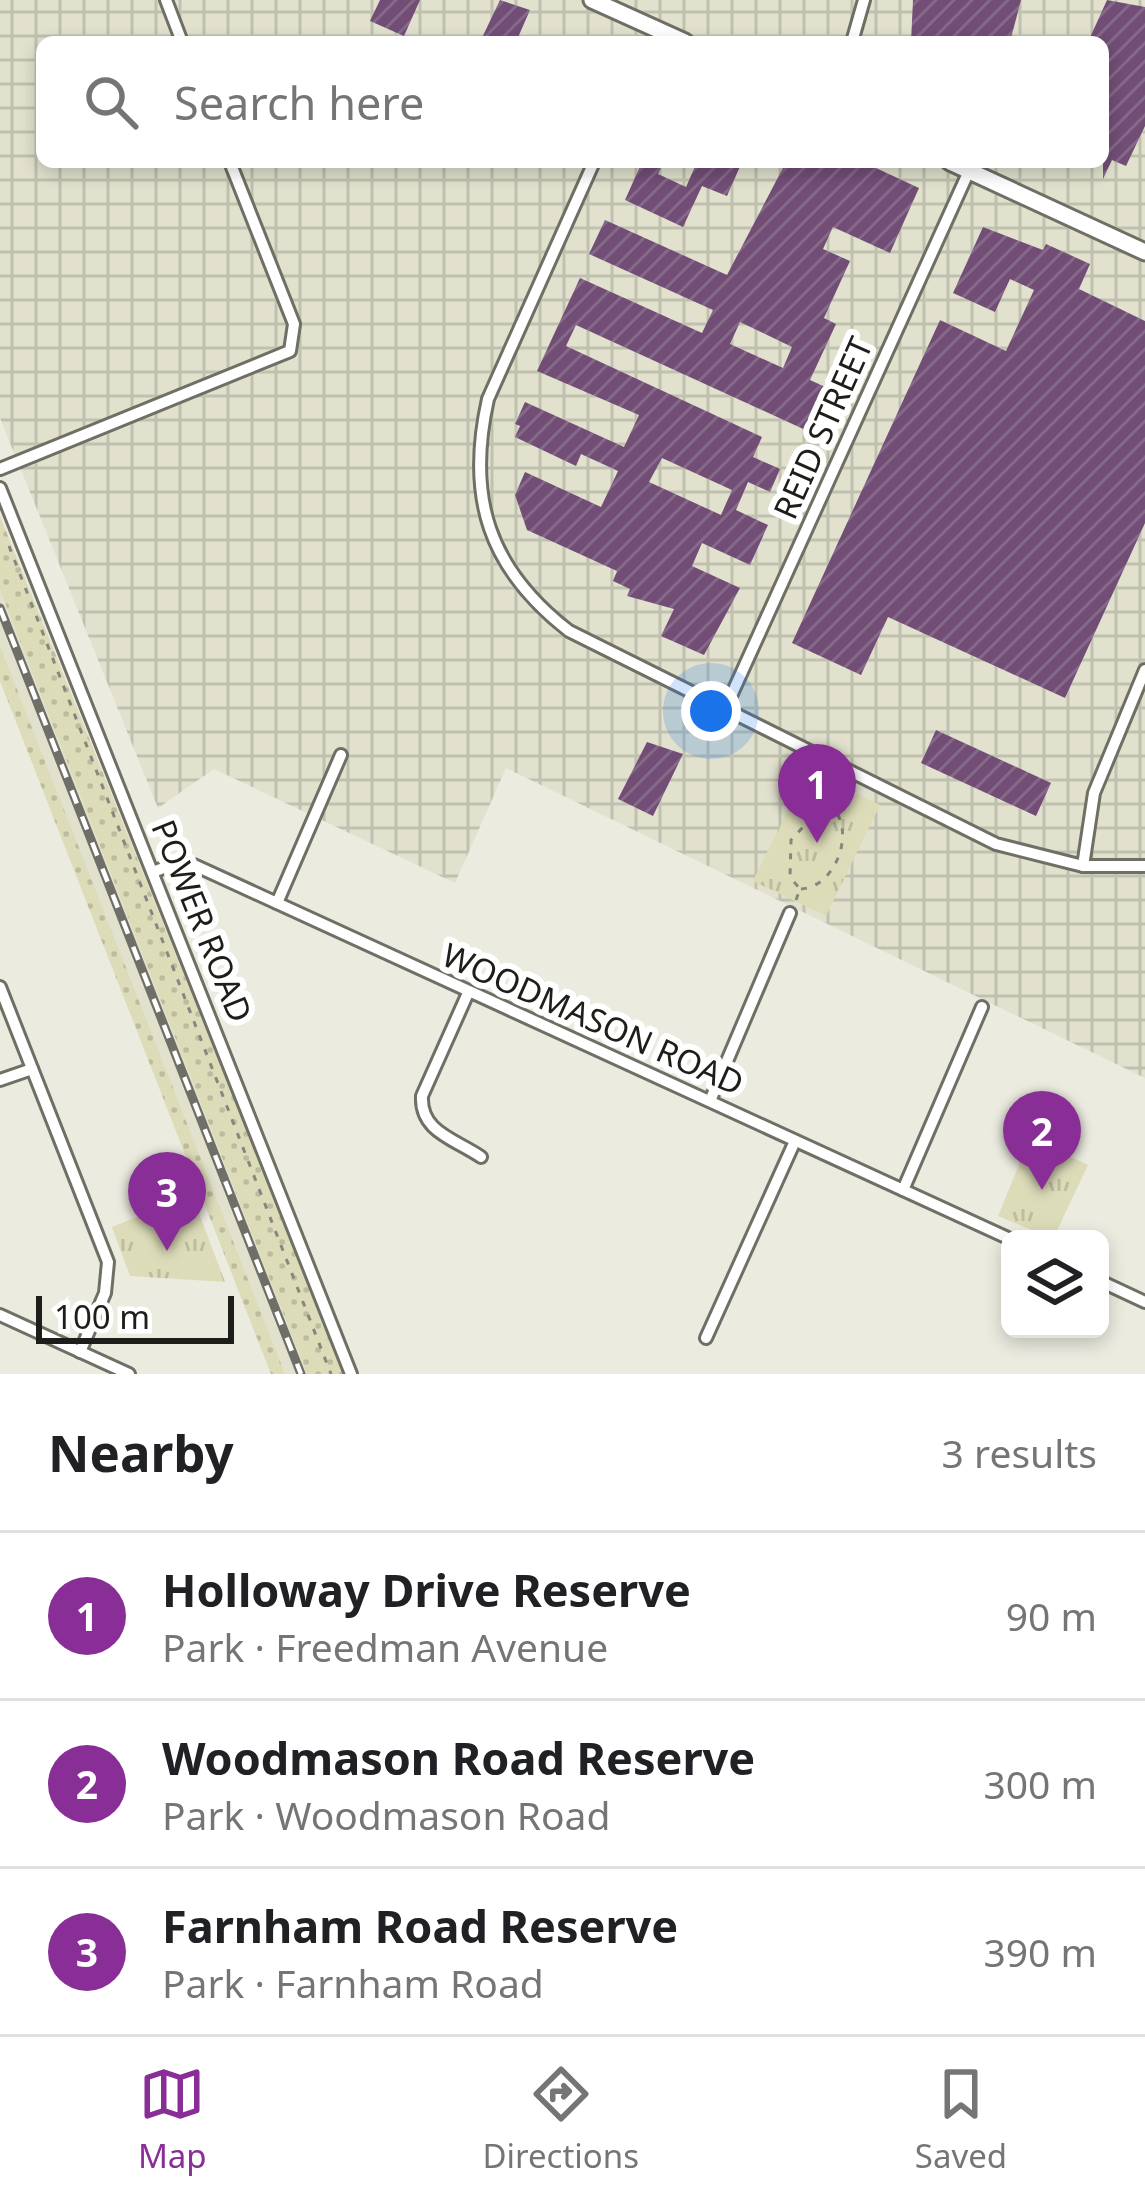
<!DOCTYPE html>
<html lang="en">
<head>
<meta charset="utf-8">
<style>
  :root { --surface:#fff; --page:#f6f6f6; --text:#202124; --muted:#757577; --line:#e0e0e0; --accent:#892d97 }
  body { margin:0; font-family:"Noto Sans",sans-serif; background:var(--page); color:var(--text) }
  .controls { position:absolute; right:36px; bottom:36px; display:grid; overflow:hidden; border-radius:18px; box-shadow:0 6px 18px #0003 }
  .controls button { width:108px; height:108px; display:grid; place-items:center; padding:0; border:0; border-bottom:3px solid var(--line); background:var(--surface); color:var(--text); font:60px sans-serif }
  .scale { position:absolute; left:36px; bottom:30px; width:198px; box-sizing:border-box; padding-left:12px; border:6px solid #1d1d19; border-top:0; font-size:33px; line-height:42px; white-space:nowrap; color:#1d1d19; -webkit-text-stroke:9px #fff; paint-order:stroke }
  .you { position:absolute; left:711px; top:711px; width:42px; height:42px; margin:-30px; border:9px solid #fff; border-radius:50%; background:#1a73e8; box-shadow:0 0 0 18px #1a73e833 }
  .badge { display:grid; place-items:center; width:78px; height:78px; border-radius:50%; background:var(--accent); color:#fff; font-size:39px; font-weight:700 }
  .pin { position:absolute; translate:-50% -99px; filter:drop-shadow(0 3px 6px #0008) }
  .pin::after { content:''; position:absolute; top:63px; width:42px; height:36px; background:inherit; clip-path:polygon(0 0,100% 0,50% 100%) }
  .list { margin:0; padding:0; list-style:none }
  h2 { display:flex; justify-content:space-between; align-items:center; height:156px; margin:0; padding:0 48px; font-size:51px }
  h2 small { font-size:39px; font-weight:400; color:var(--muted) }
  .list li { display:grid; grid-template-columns:78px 1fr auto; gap:36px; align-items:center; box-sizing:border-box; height:168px; padding:0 48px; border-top:3px solid var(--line) }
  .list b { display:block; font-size:45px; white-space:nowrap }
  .list p { margin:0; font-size:39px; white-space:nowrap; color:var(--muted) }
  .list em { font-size:39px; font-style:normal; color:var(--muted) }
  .icon { flex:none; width:66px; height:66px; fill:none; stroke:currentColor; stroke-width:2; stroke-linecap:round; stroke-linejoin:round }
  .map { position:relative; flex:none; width:1145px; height:1374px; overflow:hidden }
  .search { position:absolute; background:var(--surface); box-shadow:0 6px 18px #0003; left:36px; right:36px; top:36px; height:132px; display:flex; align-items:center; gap:30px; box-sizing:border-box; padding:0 42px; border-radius:18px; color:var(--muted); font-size:45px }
  .sheet { height:660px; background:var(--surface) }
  nav { display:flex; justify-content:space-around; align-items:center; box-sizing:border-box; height:168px; border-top:3px solid var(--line); background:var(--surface); font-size:33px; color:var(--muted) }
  nav a { display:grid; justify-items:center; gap:6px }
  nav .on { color:var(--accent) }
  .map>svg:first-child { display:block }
  .built { fill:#e1e1ce }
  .industrial { fill:url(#industrial-grid); fill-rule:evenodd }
  .grass { fill:url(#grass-dots) }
  .park { fill:url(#park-tufts) }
  .building { fill:url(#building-hatch); fill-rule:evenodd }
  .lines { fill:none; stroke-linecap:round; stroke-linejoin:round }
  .street-casing { stroke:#6f6f65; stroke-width:16 }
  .secondary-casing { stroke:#6f6f65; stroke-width:21 }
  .path { stroke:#87877f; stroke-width:3; stroke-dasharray:6 9; stroke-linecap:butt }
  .street { stroke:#fff; stroke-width:10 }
  .secondary { stroke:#fff; stroke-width:15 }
  .rail-casing { stroke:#6f6f68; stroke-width:9 }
  .rail { stroke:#fff; stroke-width:4.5; stroke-dasharray:14; stroke-linecap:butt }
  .labels { text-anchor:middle; stroke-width:12; stroke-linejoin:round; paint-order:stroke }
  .street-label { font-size:33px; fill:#1d1d19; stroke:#fff }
</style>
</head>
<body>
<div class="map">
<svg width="1145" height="1374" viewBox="0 0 1145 1374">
  <defs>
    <pattern id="industrial-grid" width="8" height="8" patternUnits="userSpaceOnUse" patternTransform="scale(3)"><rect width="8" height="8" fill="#e1e1ce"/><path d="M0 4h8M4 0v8" fill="none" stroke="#c1c1b0"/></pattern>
    <pattern id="grass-dots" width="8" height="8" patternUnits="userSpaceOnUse" patternTransform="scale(3)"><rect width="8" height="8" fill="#dddcb9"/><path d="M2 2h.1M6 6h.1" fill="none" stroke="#bdbc9e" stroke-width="1.8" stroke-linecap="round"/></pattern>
    <pattern id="park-tufts" width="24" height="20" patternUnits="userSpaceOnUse" patternTransform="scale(3)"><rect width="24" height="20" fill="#dddcb9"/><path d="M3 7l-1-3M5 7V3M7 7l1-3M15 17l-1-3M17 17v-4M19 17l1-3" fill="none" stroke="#bdbc9e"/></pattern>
    <pattern id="building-hatch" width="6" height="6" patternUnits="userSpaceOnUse" patternTransform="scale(3)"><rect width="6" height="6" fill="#724e77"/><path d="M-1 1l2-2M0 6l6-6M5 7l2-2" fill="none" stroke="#846988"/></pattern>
  </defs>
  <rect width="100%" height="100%" fill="#ebebe0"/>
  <path class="built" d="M0 590 161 994 307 1374H285L221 1213 0 646Z"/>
  <path class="industrial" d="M0 0H1145V1078L506 768 455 883 214 769 158 808 0 418ZM42 42H1103V162H42Z"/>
  <g class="grass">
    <path d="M0 516 344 1374H307L0 590Z"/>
    <path d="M0 646 285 1374H271L0 681Z"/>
  </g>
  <g class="park">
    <path d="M807 770 880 805 826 916 753 881Z"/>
    <path d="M1030 1138 1088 1165 1053 1239 998 1216Z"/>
    <path d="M192 1195 225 1282 130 1276 112 1227Z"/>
  </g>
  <g class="building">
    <path d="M380 0H420L404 36 370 21Z"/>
    <path d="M500 0 530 10 516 42H480Z"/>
    <path d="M913 0H1021L1010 42H911Z"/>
    <path d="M1107 0 1145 7V126L1126 166 1112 160 1103 179V42H1088Z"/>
    <path d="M642 162H664L658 174 686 187 697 162H742L727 196 702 186 683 227 625 200Z"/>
    <path d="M786 162H863L919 188 890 253 833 227 823 249 850 261 824 318 836 324 810 380 832 390 812 433 576 325 566 346 762 437 753 457 780 469 770 492 748 482 736 510 768 525 750 565 702 543 692 566 740 588 704 655 661 636 674 609 627 596 630 589 613 581 617 571 527 530 515 495 525 472 601 507 618 471 581 454 576 466 515 437 520 426 515 424 525 402 624 447 639 415 537 371 580 278 702 333 713 310 589 254 605 220 727 275ZM740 322 792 347 783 368 730 344ZM662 458 732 490 721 515 649 482Z"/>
    <path d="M983 227 1043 250 1046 244 1090 264 1079 289 1145 321V523L1065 698 888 617 861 675 792 643 940 320 1006 351 1034 290 1010 279 995 312 953 293Z"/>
    <path d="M936 730 1051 783 1036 816 921 763Z"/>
    <path d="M647 742 683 754 653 816 618 799Z"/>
  </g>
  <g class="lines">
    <defs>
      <g id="street">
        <path d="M166 0 182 42"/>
        <path d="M852 42 864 0"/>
        <path d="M594 162 488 399C466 497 488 568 569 631L996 844 1083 866H1145"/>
        <path d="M0 469 290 351 294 324 230 162"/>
        <path d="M0 488 351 1374"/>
        <path d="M726 707 969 171"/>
        <path d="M1083 866 1094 793 1145 670"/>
        <path d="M153 872 179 862 194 865 1010 1239"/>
        <path d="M277 903 341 755"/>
        <path d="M0 987 108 1262 105 1293 80 1352"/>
        <path d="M468 993 422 1096C420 1132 455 1139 481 1157"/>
        <path d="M0 1080 32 1069"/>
        <path d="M710 1101 790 913"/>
        <path d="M903 1190 982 1007"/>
        <path d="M1100 1281 1145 1302"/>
        <path d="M0 1315 129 1374"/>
        <path d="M706 1338 795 1141"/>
      </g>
      <g id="secondary">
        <path d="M592 0 685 42"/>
        <path d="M950 162 1145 252"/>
      </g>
    </defs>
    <use href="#street" class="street-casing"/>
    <use href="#secondary" class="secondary-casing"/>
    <g class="path">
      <path d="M9 546 331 1374"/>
      <path d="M801 889C835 887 855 834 834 809"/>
      <path d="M796 900 800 889 790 877 791 840 816 813 832 808 845 779"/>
    </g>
    <use href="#street" class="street"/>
    <use href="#secondary" class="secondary"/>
    <defs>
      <path id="rail" d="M0 608 301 1374"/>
    </defs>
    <use href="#rail" class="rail-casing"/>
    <use href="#rail" class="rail"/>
  </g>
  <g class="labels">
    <g class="street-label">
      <text transform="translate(823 428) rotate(-66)" y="12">REID STREET</text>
      <text transform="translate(202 921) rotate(68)" y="12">POWER ROAD</text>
      <text transform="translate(593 1019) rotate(24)" y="12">WOODMASON ROAD</text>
    </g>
  </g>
</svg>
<div class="controls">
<button><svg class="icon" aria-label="layers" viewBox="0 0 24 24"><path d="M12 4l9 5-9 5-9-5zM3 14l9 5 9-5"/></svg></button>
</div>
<div class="scale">100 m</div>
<div class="you"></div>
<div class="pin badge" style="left:817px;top:843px">1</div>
<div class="pin badge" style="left:1042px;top:1190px">2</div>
<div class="pin badge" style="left:167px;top:1251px">3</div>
<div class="search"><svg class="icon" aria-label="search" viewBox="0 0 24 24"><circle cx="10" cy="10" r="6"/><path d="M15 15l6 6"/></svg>Search here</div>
</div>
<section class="sheet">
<h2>Nearby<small>3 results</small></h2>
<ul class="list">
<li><span class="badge">1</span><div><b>Holloway Drive Reserve</b><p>Park · Freedman Avenue</p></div><em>90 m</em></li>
<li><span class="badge">2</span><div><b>Woodmason Road Reserve</b><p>Park · Woodmason Road</p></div><em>300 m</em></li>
<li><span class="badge">3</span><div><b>Farnham Road Reserve</b><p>Park · Farnham Road</p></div><em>390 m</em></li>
</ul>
</section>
<nav>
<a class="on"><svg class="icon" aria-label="map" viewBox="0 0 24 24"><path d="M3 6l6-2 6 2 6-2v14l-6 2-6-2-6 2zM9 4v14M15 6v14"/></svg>Map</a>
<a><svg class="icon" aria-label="directions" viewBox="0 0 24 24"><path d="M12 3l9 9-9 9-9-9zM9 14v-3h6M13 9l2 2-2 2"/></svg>Directions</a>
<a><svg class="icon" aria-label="saved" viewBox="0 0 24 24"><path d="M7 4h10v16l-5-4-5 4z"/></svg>Saved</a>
</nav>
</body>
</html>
